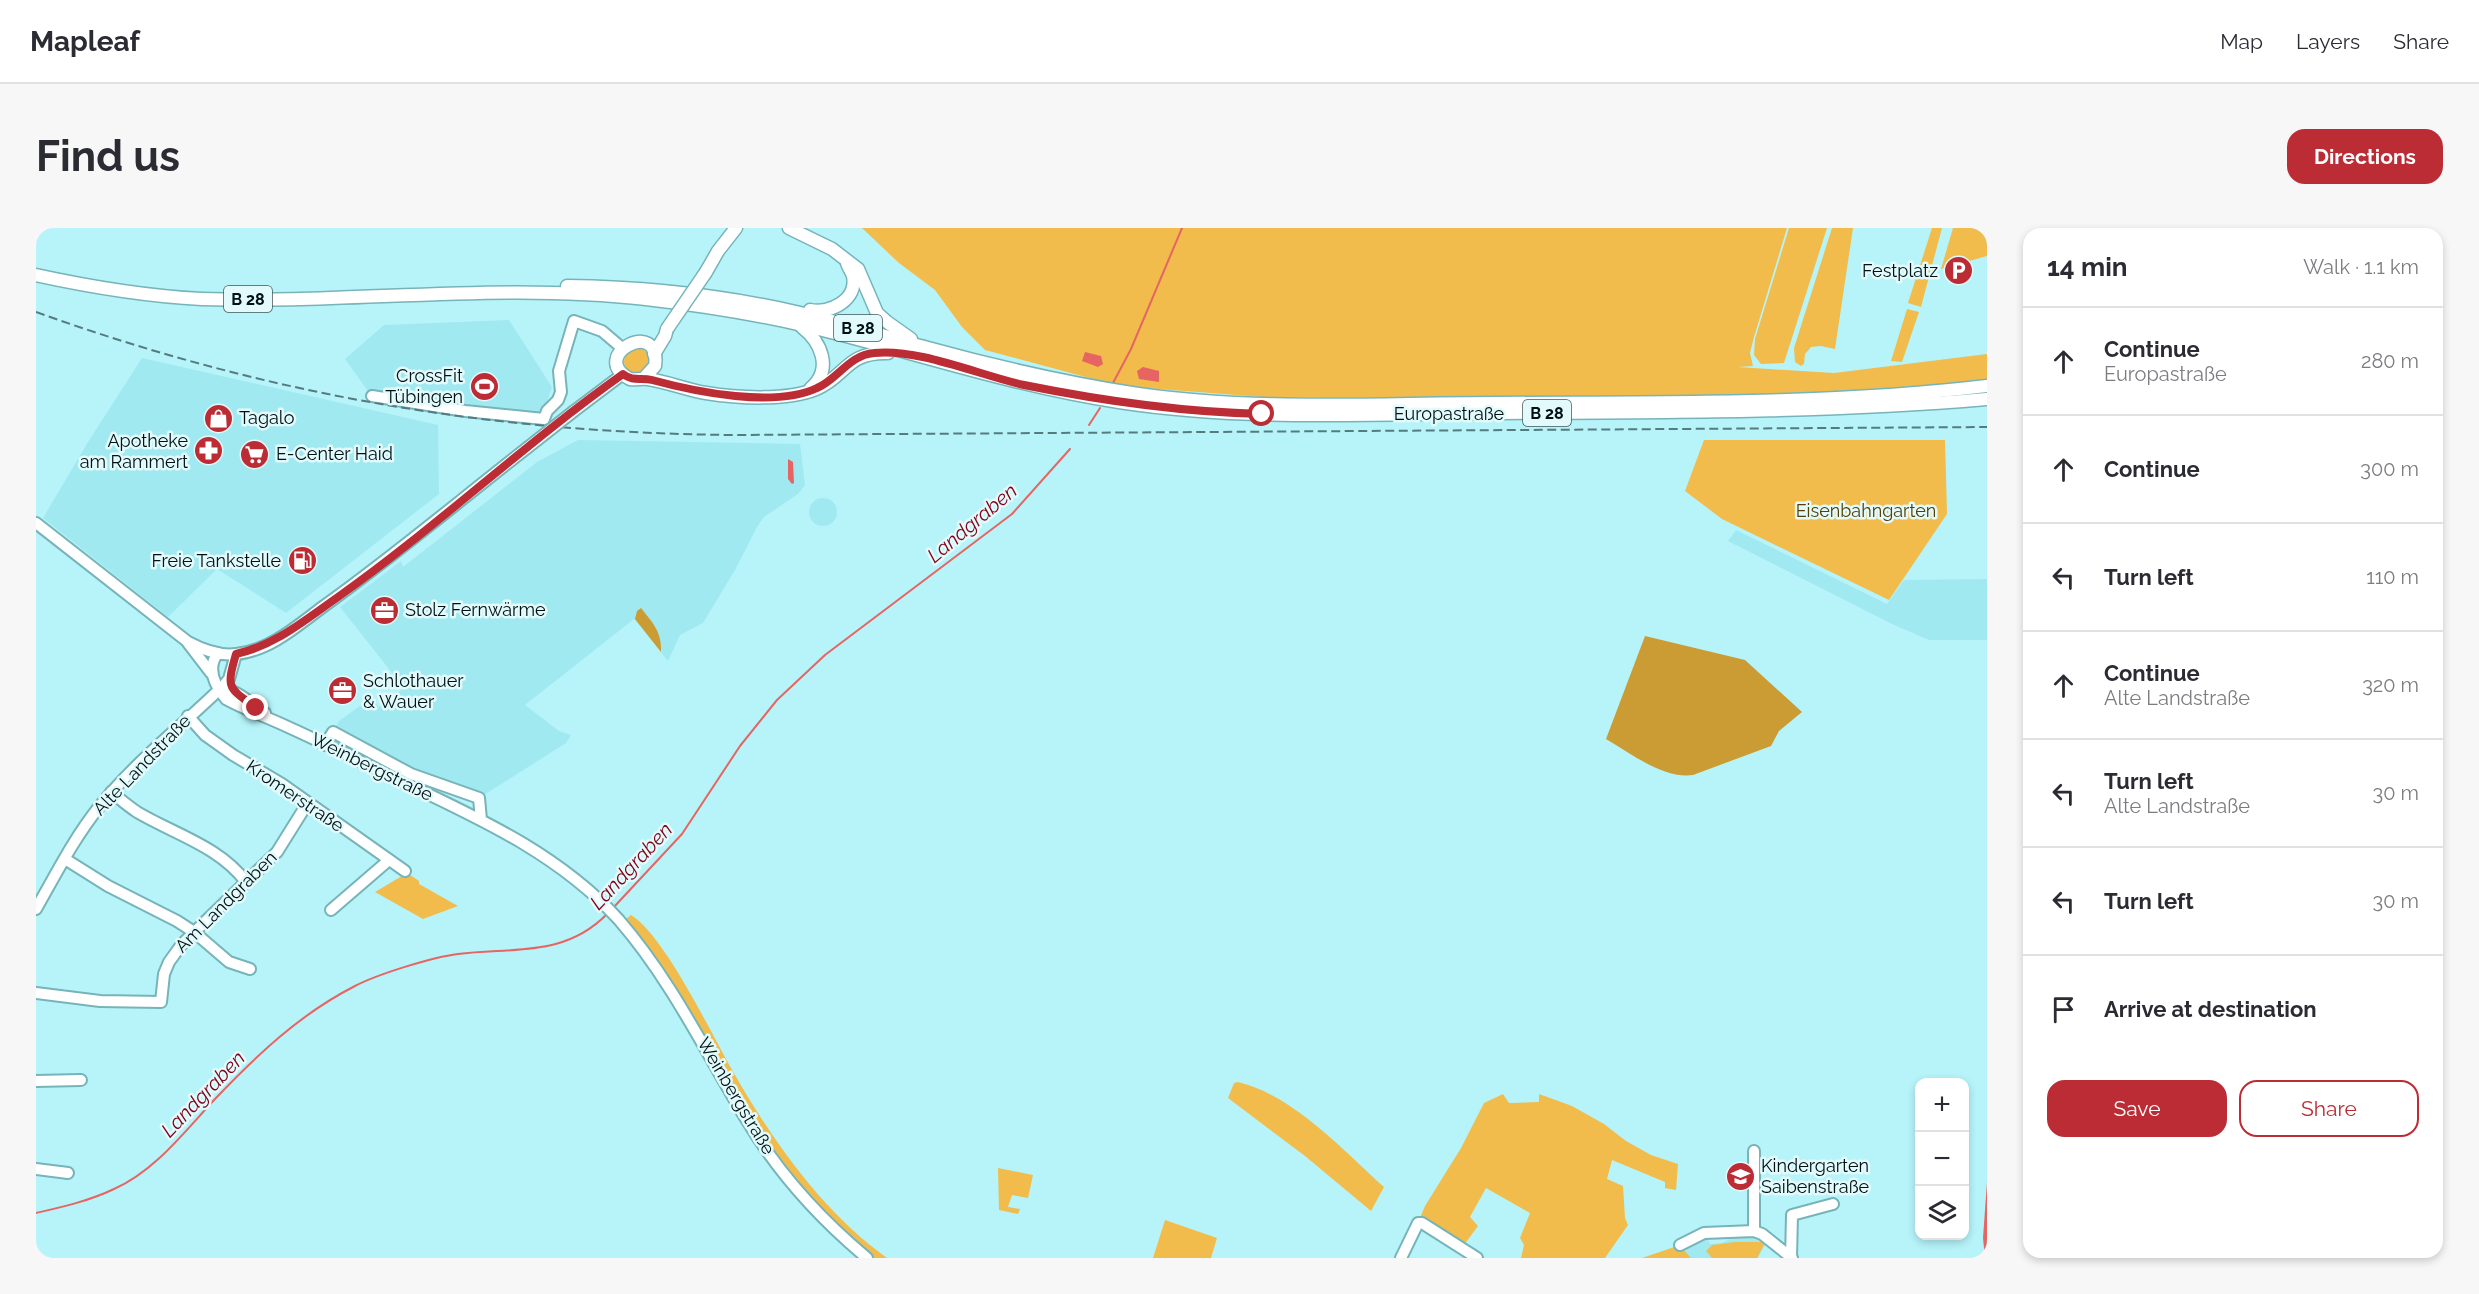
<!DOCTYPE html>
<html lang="en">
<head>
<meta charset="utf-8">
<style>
  :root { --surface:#fff; --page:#f7f7f7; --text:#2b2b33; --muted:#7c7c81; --line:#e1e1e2; --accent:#bc2c34 }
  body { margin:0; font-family:Raleway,sans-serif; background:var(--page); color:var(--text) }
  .controls { position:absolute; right:18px; bottom:18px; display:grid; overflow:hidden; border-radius:12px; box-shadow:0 3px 9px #0003 }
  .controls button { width:54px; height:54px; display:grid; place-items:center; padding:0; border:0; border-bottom:2px solid var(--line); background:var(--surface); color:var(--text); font:30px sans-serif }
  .stop { position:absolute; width:18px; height:18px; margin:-14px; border:4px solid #bc2c34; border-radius:50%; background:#fff }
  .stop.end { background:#bc2c34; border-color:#fff; box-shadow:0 2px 6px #0008 }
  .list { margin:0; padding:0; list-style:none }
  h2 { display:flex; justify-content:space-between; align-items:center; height:78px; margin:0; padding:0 24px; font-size:26px }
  h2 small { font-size:20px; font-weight:400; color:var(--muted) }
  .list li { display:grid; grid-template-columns:39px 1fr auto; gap:18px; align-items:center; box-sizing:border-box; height:108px; padding:0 24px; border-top:2px solid var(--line) }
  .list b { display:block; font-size:22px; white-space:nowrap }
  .list p { margin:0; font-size:20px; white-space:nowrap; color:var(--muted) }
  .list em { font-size:20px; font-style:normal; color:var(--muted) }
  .actions { display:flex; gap:12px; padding:18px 24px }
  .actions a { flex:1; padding:14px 0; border:2px solid var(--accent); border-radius:18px; text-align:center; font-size:21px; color:var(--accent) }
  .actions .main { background:var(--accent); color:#fff }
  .icon { flex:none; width:33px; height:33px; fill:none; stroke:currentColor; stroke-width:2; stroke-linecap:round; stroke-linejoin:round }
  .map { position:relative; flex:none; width:1951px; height:1030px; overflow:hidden; border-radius:18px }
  header { display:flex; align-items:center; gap:36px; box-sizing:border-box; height:84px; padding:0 30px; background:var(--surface); border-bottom:2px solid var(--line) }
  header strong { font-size:28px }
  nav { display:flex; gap:33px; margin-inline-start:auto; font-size:21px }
  .intro { display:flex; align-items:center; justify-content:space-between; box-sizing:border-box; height:144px; padding:0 36px }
  h1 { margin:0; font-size:42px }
  .button { padding:15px 27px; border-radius:18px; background:var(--accent); color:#fff; font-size:21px; font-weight:700 }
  main { display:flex; gap:36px; padding:0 36px }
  aside { flex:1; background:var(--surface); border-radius:18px; box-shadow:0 3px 9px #0003 }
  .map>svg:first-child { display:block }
  .built { fill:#a1e9f0 }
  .green { fill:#f1bc4c }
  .forest { fill:#cb9c33 }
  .water { fill:#e66563 }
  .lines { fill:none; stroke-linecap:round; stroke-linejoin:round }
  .stream { stroke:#e66563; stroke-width:2 }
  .minor-casing { stroke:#77b4b9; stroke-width:14 }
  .major-casing { stroke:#77b4b9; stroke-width:15 }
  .minor { stroke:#fff; stroke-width:10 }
  .major { stroke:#fff; stroke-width:12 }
  .rail { stroke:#557b7e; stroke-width:2; stroke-dasharray:9 4.5; stroke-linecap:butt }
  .minor-bridge-casing { stroke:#77b4b9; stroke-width:14; stroke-linecap:butt }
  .major-bridge-casing { stroke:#77b4b9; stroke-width:15; stroke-linecap:butt }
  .minor-bridge { stroke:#fff; stroke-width:10 }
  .major-bridge { stroke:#fff; stroke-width:12 }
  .route { stroke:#bc2c34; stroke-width:8 }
  .labels { text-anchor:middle; stroke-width:5; stroke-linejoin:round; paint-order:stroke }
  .shield { fill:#e2fafc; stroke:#445759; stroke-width:1.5 }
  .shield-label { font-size:16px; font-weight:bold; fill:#001113 }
  .poi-label { font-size:18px; fill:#001113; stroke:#e2fafc; text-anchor:start }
  .street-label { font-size:18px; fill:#001113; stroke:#e2fafc }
  .park-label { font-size:18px; fill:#563e03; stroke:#e2fafc }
  .water-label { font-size:20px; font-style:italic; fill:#800015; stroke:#e2fafc }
</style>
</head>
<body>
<header>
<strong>Mapleaf</strong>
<nav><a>Map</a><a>Layers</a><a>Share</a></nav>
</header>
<div class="intro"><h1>Find us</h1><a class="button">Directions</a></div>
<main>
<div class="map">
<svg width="1951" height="1030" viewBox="0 0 1951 1030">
  <rect width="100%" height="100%" fill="#b6f4fa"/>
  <g class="built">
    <path d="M473 92 516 159 509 180 496 187 334 166 309 131 348 97Z"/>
    <path d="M106 130 402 197 403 266 250 385 181 341 132 389 7 290 52 214Z"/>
    <path d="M542 212 764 216 769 257 762 266 728 289 721 299 699 342 667 395 644 407 632 433 598 391 489 477 523 503 535 507 530 515 443 570 375 546 297 504 303 493 335 470 343 479 368 460 304 379 365 333 367 339 501 234Z"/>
    <circle cx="787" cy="284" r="14"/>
    <path d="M1700 302 1851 376 1868 352 1951 351V412H1893L1856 396 1692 313Z"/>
    <path d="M1670 1007 1674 1016 1686 1015 1699 1008H1723L1731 1013 1722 1030H1655L1647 1020Z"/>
  </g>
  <g class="green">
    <path d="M826 0H1751L1718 109 1714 125 1717 138 1702 139 1798 145 1951 126V154L1898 160 1733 168 1544 170 1227 169 1083 158 949 122 926 99 899 62 863 35Z"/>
    <path d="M1753 0H1791L1748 135 1725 136 1718 127 1719 111Z"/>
    <path d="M1796 0H1817L1799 121 1785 118 1775 119 1769 126 1768 136 1765 138 1759 134 1758 120Z"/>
    <path d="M1896 0H1906L1885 79 1872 75Z"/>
    <path d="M1917 0H1951V28L1905 41Z"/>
    <path d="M1871 81 1883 84 1866 134 1855 133Z"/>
    <circle cx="601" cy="133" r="13"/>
    <path d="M1668 212H1909L1911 286 1853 372 1686 291 1649 263Z"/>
    <path d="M371 645 383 653V656L422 678 387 691 339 664Z"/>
    <path d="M595 687C628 707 674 803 695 840 734 909 785 983 851 1030H831L735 928 652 789 585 695Z"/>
    <path d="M1202 854C1257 867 1307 922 1348 959L1335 983 1269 928 1192 870 1198 855Z"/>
    <path d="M1467 866 1473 875 1503 874V866L1536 878 1568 896 1590 913 1615 927 1642 936 1640 962 1629 960V954L1576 932 1571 951 1587 958 1589 990 1592 997 1569 1030H1485L1488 1017 1484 1010 1494 985 1450 960 1434 989 1442 998 1425 1021 1382 995 1389 978 1425 920 1448 875Z"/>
    <path d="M962 940 997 947 992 970 976 967 972 979 984 981 982 986 963 982Z"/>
    <path d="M1129 992 1181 1010 1175 1030H1117Z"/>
    <path d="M1699 1014H1725L1728 1017 1721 1030H1676L1670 1023 1676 1017Z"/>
    <path d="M1644 1017 1655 1030H1606Z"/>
  </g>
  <g class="forest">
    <path d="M605 380C617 395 626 404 625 424L599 391 601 383Z"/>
    <path d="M1609 408 1709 432 1766 484 1743 503 1735 518 1657 547C1627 551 1596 526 1570 511Z"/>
  </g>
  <g class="water">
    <path d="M1049 124 1065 128 1067 136 1062 139 1046 133Z"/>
    <path d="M1107 139 1123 143V154L1103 151 1101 143Z"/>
    <path d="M752 231 757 234 758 255 756 256 752 251Z"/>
    <path d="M1951 954V1030H1949L1947 1010Z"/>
  </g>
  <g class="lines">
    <g class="stream">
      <path d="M1077 155 1095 121 1146 0"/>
      <path d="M1053 197 1064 180"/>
      <path d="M577 680 646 606 704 518 741 472 789 427 976 286 1034 221"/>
      <path d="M0 985C26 979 53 973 78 961 119 943 149 903 179 871 221 827 264 786 319 758 342 746 397 729 422 726 476 719 528 730 571 686"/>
    </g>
    <defs>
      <g id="minor">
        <path d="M336 168 429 183 508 191 511 183 522 172 525 164 523 143 538 93 566 103 586 120"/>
        <path d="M538 183 587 146"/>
        <path d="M0 295 152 414C167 422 184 428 200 426 234 423 262 397 288 378 358 328 423 273 491 220"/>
        <path d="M152 415 175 445"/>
        <path d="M182 425C170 440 179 458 190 471 210 482 231 489 252 499 292 517 331 537 371 556 447 592 525 628 583 692 635 752 669 823 710 891 741 943 784 991 831 1030"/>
        <path d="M183 462C198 458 216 477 229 485"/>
        <path d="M152 488 169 507 197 527 246 556 369 643"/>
        <path d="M289 517 297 504 375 546 443 570 445 592"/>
        <path d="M75 564C84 571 92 578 101 584 138 606 183 618 210 654"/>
        <path d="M29 631 72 658 141 693 158 704 193 734 214 741"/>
        <path d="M0 681C20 646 38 610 63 579 100 533 146 498 188 457L193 451 200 426"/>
        <path d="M295 682 353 632"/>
        <path d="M0 765 64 773 125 774 128 746 133 734 146 716 241 624 271 576"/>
        <path d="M0 853 45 852"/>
        <path d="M1718 923V1003"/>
        <path d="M0 941 32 945"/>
        <path d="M1644 1017 1668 1005 1718 1003 1726 1006 1756 1030"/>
        <path d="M1365 1030 1382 995H1386L1441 1030"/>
        <path d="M1755 1030 1756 987 1797 976"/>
      </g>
      <g id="major">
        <path d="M753 0 796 21 822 41 841 85 851 94 875 111"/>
        <path d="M670 44 682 23 700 0"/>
        <path d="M0 47C55 59 110 68 166 71 314 76 462 54 610 71 662 77 715 85 766 97 872 122 975 158 1083 174 1206 193 1333 186 1457 185 1622 184 1787 185 1951 171"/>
        <path d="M531 58C607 59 685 67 760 84 804 94 847 108 892 120 961 139 1031 155 1102 166 1221 183 1343 175 1462 175 1625 174 1789 177 1951 158"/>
        <path d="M774 82C794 86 822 72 817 48 816 44 812 39 811 35"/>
        <path d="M766 99C785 114 797 141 775 160"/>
        <path d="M618 126 629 108 631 101"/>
        <path d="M608 150 619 138C626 88 550 128 594 151 600 152 606 150 612 151 632 154 651 162 670 165 701 170 751 173 780 161 811 148 809 124 852 125"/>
      </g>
    </defs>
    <use href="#minor" class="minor-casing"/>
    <use href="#major" class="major-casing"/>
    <use href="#minor" class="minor"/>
    <use href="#major" class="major"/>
    <path class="rail" d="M0 84C231 167 454 205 699 207L1951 199"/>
    <defs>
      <path id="minor-bridge" d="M491 220 538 183"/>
      <path id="major-bridge" d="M631 101 670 44"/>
    </defs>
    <use href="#minor-bridge" class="minor-bridge-casing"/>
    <use href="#major-bridge" class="major-bridge-casing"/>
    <use href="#minor-bridge" class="minor-bridge"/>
    <use href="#major-bridge" class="major-bridge"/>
  </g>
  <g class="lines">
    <path class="route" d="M220 480C192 459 190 461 200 426 240 417 269 392 302 369 401 299 488 216 587 146 597 154 605 149 616 152 660 164 739 180 781 160 802 151 813 127 838 125 882 120 943 147 988 157 1067 173 1146 184 1226 186"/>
  </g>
  <defs>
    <symbol id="parking-disc" viewBox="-11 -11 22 22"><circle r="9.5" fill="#bc2c34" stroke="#e2fafc"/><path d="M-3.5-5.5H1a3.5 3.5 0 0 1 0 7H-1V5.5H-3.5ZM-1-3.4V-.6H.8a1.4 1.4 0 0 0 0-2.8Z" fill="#fff"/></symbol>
    <symbol id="stadium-disc" viewBox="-11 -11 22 22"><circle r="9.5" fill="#bc2c34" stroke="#e2fafc"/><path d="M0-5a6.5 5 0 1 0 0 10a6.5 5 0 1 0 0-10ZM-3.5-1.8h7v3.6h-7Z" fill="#fff"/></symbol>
    <symbol id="shop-disc" viewBox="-11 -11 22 22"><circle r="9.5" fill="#bc2c34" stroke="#e2fafc"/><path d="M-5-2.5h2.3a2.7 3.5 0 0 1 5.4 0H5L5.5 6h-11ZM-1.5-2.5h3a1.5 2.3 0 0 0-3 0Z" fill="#fff"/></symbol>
    <symbol id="pharmacy-disc" viewBox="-11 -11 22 22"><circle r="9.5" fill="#bc2c34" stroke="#e2fafc"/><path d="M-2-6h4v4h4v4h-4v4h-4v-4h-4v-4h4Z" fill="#fff"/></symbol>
    <symbol id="supermarket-disc" viewBox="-11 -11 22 22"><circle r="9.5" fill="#bc2c34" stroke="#e2fafc"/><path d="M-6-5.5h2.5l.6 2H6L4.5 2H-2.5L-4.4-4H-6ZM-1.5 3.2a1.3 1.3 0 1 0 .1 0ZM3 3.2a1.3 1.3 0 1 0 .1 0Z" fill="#fff"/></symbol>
    <symbol id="fuel-disc" viewBox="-11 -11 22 22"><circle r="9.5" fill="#bc2c34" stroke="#e2fafc"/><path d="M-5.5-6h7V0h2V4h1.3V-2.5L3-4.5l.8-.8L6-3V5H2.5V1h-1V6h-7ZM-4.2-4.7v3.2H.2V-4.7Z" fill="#fff"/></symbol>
    <symbol id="office-disc" viewBox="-11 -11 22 22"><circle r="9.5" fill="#bc2c34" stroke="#e2fafc"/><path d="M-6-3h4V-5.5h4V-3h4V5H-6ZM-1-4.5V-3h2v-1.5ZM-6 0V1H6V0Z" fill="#fff"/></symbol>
    <symbol id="school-disc" viewBox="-11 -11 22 22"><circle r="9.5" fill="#bc2c34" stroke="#e2fafc"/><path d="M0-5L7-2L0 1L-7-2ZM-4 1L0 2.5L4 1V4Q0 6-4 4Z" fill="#fff"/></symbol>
  </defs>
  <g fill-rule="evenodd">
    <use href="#parking-disc" x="1906" y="26" width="33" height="33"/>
    <use href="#stadium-disc" x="432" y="142" width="33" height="33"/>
    <use href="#shop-disc" x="166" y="174" width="33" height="33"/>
    <use href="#pharmacy-disc" x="156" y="206" width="33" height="33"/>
    <use href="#supermarket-disc" x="202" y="210" width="33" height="33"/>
    <use href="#fuel-disc" x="250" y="316" width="33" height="33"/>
    <use href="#office-disc" x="332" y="366" width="33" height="33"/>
    <use href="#office-disc" x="290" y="446" width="33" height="33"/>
    <use href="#school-disc" x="1688" y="932" width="33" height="33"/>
  </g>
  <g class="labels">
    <g class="shield">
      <rect x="188" y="58" width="48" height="26" rx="4.5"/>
      <rect x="798" y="87" width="48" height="26" rx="4.5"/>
      <rect x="1487" y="172" width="48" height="26" rx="4.5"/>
    </g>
    <g class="shield-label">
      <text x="212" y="77">B 28</text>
      <text x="822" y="106">B 28</text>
      <text x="1511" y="191">B 28</text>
    </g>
    <g class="poi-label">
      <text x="1902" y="49" text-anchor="end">Festplatz</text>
      <text x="427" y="154" text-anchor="end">CrossFit<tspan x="427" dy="21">Tübingen</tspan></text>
      <text x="203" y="196">Tagalo</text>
      <text x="152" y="219" text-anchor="end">Apotheke<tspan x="152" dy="21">am Rammert</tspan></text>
      <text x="240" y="232">E-Center Haid</text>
      <text x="245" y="339" text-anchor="end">Freie Tankstelle</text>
      <text x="369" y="388">Stolz Fernwärme</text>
      <text x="327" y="459">Schlothauer<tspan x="327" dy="21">&amp; Wauer</tspan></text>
      <text x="1725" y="944">Kindergarten<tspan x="1725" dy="21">Saibenstraße</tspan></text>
    </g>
    <g class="street-label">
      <text x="1413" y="192">Europastraße</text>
      <text transform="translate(106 537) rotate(-46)" y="6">Alte Landstraße</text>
      <text transform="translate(336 539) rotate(26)" y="6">Weinbergstraße</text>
      <text transform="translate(259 568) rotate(34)" y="6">Kromerstraße</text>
      <text transform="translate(190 674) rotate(-45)" y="6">Am Landgraben</text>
      <text transform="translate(700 868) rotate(59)" y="6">Weinbergstraße</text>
    </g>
    <g class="park-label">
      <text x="1830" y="289">Eisenbahngarten</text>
    </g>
    <g class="water-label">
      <text transform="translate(936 295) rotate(-40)" y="7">Landgraben</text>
      <text transform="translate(595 638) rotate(-47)" y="7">Landgraben</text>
      <text transform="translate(167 866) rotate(-46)" y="7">Landgraben</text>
    </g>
  </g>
</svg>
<div class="controls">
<button>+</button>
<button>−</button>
<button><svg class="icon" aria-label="layers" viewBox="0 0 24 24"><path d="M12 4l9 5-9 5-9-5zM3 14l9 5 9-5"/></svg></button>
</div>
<div class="stop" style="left:1226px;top:186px"></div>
<div class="stop end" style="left:220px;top:480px"></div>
</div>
<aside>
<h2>14 min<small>Walk · 1.1 km</small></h2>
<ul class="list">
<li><svg class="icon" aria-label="ahead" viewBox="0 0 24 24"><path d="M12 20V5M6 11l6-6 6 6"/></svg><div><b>Continue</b><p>Europastraße</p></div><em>280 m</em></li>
<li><svg class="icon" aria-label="ahead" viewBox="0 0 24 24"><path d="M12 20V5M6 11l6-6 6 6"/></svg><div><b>Continue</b></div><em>300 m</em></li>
<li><svg class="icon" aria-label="left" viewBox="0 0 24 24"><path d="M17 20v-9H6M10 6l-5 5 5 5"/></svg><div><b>Turn left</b></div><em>110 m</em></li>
<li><svg class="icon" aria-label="ahead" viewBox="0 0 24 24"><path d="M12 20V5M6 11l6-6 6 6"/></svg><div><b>Continue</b><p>Alte Landstraße</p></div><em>320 m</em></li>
<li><svg class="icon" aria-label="left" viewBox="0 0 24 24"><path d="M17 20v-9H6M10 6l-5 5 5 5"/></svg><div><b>Turn left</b><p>Alte Landstraße</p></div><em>30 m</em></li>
<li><svg class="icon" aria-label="left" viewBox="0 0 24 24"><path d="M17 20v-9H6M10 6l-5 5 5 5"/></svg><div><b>Turn left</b></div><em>30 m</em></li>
<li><svg class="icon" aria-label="arrive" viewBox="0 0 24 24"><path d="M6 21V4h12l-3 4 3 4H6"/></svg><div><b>Arrive at destination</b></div></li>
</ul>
<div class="actions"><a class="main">Save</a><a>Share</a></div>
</aside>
</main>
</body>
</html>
